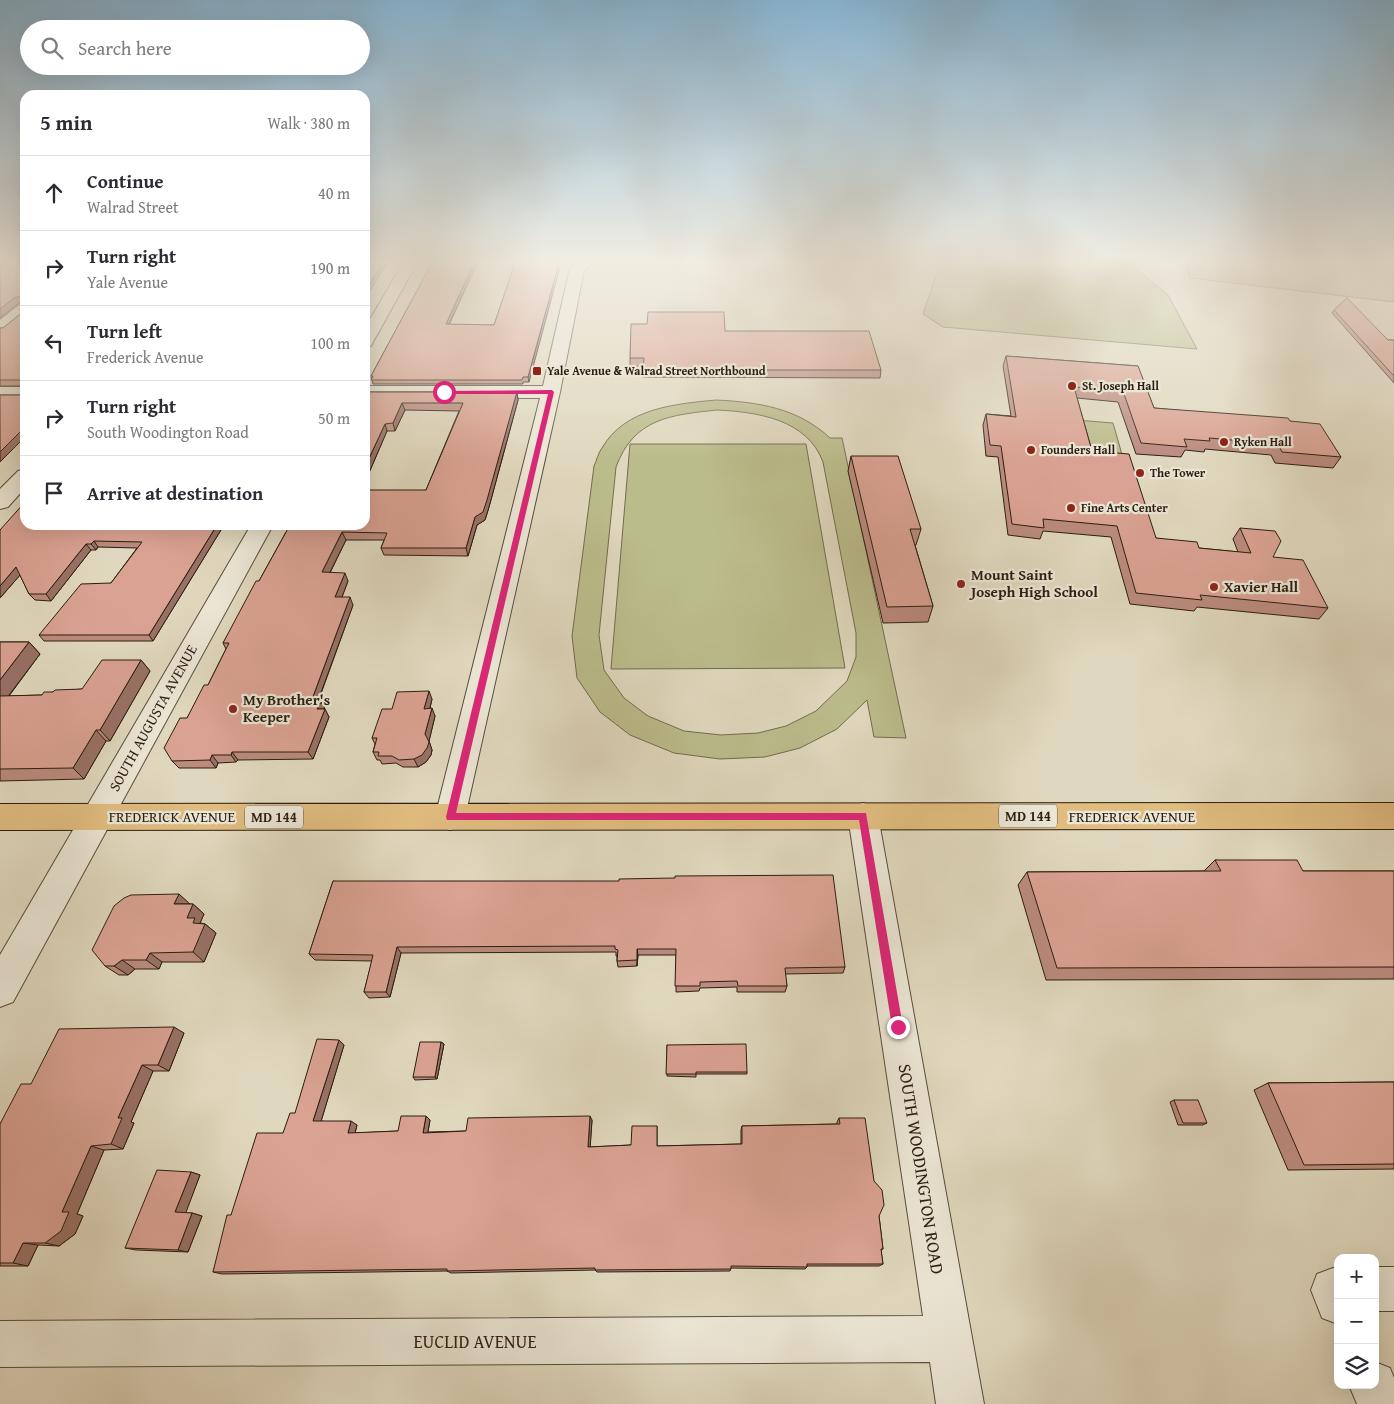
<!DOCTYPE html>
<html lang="en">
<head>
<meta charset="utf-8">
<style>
  :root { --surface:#fff; --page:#f7f7f7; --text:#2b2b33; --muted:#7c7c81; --line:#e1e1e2 }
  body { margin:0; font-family:"Gentium Book Plus",serif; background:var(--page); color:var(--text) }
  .controls { position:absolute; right:15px; bottom:15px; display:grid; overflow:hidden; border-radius:10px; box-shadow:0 5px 20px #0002 }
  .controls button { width:45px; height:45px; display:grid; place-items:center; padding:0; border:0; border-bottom:1px solid var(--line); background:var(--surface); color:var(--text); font:25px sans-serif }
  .stop { position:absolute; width:15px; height:15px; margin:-11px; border:4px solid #db2777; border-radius:50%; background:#fff }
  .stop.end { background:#db2777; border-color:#fff; box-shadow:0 1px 5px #0008 }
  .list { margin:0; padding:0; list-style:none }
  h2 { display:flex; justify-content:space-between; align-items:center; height:65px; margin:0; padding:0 20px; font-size:21px }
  h2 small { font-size:16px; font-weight:400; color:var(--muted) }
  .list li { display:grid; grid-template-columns:32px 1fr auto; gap:15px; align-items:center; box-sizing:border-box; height:75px; padding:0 20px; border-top:1px solid var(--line) }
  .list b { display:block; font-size:19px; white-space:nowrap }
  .list p { margin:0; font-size:16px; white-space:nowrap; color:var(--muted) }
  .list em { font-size:16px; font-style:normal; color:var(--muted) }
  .icon { flex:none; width:28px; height:28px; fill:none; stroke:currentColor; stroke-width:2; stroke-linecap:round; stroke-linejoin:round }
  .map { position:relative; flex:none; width:1394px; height:1404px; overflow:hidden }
  .search { position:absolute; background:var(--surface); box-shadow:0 5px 20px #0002; left:20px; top:20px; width:350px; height:55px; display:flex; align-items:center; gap:12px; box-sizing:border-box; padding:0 18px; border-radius:28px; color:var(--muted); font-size:19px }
  .panel { position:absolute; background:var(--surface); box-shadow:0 5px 20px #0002; left:20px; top:90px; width:350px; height:440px; border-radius:15px }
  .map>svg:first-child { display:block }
  .green { fill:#bbbc8c; stroke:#736c4e; fill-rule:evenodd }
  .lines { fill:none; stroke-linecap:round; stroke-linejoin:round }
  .minor-casing { stroke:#584c3c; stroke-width:2 }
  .major-casing { stroke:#2b1d11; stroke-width:2 }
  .minor { fill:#ebe6d5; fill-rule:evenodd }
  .major { fill:#e0bc7f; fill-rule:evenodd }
  .wall { fill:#bb8b7e; stroke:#2b1d11 }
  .shaded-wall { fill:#997166; stroke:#2b1d11 }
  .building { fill:#daa292; stroke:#2b1d11 }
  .route { fill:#db2777 }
  .poi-dot { fill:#8f2418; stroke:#ebe6d5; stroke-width:2 }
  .labels { text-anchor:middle; stroke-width:4.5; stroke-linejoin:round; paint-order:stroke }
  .far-poi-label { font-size:12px; font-weight:bold; fill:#2b1d11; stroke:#ebe6d5; text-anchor:start }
  .shield { fill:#ebe6d5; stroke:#65594c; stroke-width:1 }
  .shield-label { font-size:14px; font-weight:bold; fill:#2b1d11 }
  .poi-label { font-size:15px; font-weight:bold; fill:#2b1d11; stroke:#ebe6d5; text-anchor:start }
  .street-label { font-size:15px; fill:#2b1d11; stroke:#ebe6d5 }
  .near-street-label { font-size:18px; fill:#2b1d11; stroke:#ebe6d5 }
</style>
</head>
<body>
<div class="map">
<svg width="1394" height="1404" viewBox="0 0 1394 1404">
  <rect width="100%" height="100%" fill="#e0d8be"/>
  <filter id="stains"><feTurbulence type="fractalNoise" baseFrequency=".004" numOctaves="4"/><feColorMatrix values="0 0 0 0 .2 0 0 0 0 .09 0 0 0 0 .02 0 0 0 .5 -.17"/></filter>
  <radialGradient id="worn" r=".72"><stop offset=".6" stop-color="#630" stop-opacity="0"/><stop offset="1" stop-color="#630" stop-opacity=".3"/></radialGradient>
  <g class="green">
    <path d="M940 263H1129L1168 295 1197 349 943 327 923 314Z"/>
    <path d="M1187 263H1394V302L1190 278Z"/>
    <path d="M716 400C758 402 798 408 830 438H842L906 738 874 737 867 700 837 729 800 748 765 757 720 759 674 753 630 735 600 712 577 678 572 636 594 466C597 460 598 453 602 448 625 408 675 404 716 400ZM717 410C757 412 807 419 823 462L856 633V657L847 681 816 711 786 726 758 733 721 735 684 731 648 716 624 698 604 670 599 635 616 467C634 418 671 415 717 410Z"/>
    <path d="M1076 420 1113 423 1125 465 1085 461Z"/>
    <path d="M630 444H806L845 668 611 669Z"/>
  </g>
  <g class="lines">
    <defs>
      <g id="minor">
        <path d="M403 263H417L373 342 371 346 365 347V328Z"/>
        <path d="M576 263H592L584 270 560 392 465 817 461 826 450 830 439 826 435 817 540 398H365V386H543L570 268Z"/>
        <path d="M25 303V316L6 332 0 333V320L19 305Z"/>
        <rect x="0" y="387" width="25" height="12"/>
        <path d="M25 469V488L8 507 0 509V489L18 471Z"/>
        <path d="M251 525H273L13 1002 0 1007V955Z"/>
        <path d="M863 803 874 807 878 816 984 1404H936L930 1362 0 1367V1321L923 1316 848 816 852 807Z"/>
        <rect x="1375" y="1267" width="19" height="44"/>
        <path d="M1333 1268H1338V1324L1322 1318 1311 1290 1317 1274Z"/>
        <path d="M1375 1362 1390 1368 1394 1378V1404H1357L1349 1385H1375Z"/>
      </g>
      <path id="major" d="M1394 803V829L0 830V804Z"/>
    </defs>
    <use href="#minor" class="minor-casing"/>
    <use href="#major" class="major-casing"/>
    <use href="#minor" class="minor"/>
    <use href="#major" class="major"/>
  </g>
  <g class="wall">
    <path d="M0 263H25V437L0 462V395H22V386H0V328H3L23 312V302L18 304 0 318Z"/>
    <path d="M432 263H477L449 325H494L515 263 529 382H523V384H373L371 376Z"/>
    <path d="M1334 310 1388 340H1394V383L1332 313Z"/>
    <path d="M725 331 881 370 880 378 643 377V366H630V358Z"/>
    <path d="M1006 356 1138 366 1154 408 1290 421 1341 457 1333 468 1275 463 1271 455 1205 449 1204 452 1185 450 1181 457 1136 454 1118 402 1077 398 1092 451 1156 538 1199 548 1238 552 1233 539 1240 528 1273 557 1328 608 1319 619 1197 607 1194 611 1130 604 1111 537 1043 531 1040 539 1008 535 998 457 986 456 983 425 986 414 1011 416 1003 366Z"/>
    <path d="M365 392H517L518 400 489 507 485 520 477 525 468 556 384 555 381 548 384 540H346L330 573 348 581 342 597 353 605 318 702H321L329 717 313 759 238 760 236 762 218 763 216 768H179L172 761 187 718 208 685 226 649 223 643 259 581 286 532 426 490 459 411 405 410 395 431H387L365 482Z"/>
    <path d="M851 456 921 529 916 545H915L933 606 928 622 883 623 848 471Z"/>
    <path d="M224 525 153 641H44L39 635 111 583 137 548 98 547 96 550H91L51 601 35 600 29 594 20 575 0 598V530Z"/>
    <path d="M0 642H29L40 654 9 696 42 695 53 692 82 689 141 660 150 671 110 741H106L84 779 0 781Z"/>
    <path d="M432 699 430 708 435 716 429 741 432 750 431 755 426 762 418 767H403L396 763 382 764 380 760H377L373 752 375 744 372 738 392 709Z"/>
    <path d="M1215 860 1303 871H1394V979L1046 980 1018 885 1027 872 1204 871Z"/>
    <path d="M333 881 845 967 843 973 785 974 787 986 785 992H737V987L700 988 699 991 676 992V955H638L637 966 618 967 617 961V956H616V952L401 953 390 997 369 998 364 992 372 961 315 960 309 954Z"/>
    <path d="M179 894 189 904H193L204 914 200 923H201L205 924 216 933 204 962H162L159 969H135L128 975H119L105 966Z"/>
    <path d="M184 1033 169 1071H153L131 1122 134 1123 123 1149 104 1150 77 1214 83 1216 75 1234 59 1246 38 1245 28 1266H0V1124L31 1084Z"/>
    <path d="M441 1042 444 1044 437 1079 415 1080 413 1077Z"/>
    <path d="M344 1045 321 1121 357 1125 355 1133 398 1131 430 1120 428 1132 466 1131 592 1120 590 1147 631 1145 657 1126V1146L741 1144V1130L742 1126 837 1124V1122L839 1118 879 1216 883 1249 881 1250 883 1264 879 1266H807V1267L805 1269 731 1268 730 1271 597 1272 595 1270 451 1273 447 1271 222 1274 213 1272 231 1215 283 1133 295 1113Z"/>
    <path d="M667 1045 747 1072V1074H696V1077L667 1076Z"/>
    <path d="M1394 1082V1169L1288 1170 1254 1090 1268 1083Z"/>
    <path d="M1174 1100 1207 1123 1203 1125H1178L1170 1102Z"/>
    <path d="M191 1172 200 1175 185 1213H192L202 1216 188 1252 136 1250 125 1248Z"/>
  </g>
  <g class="shaded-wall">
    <path d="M383 263H387L365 299V291Z"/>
    <path d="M474 263H477L447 329 446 324Z"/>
    <path d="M559 263H561L529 382 528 377Z"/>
    <path d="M21 296 24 301 18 304 0 318V309L14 298Z"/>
    <path d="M517 392 518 400 489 507 485 520 477 525 468 556 466 548 475 517Z"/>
    <path d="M402 403 405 410 395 431 393 423Z"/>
    <path d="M385 424 387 431 365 482V467Z"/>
    <path d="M25 427V437L0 462V452Z"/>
    <path d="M217 525H224L153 641 149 635Z"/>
    <path d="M342 532 346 540 326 580 322 572Z"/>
    <path d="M94 541 98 547 96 550 91 544Z"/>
    <path d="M86 544 91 550 51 601 46 594Z"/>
    <path d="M16 567 21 574 0 598V586Z"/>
    <path d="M345 573 348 581 339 605 335 597Z"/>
    <path d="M350 597 353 605 315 709 311 702Z"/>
    <path d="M29 642 40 654 0 707V680Z"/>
    <path d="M141 660 150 671 110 741 100 730Z"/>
    <path d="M429 691 432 699 428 716 424 709Z"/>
    <path d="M321 702 325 709H317Z"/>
    <path d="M432 708 435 716 429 741 432 750 431 755 426 762 418 767 414 759 425 734Z"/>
    <path d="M325 709 329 717 313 759 308 752Z"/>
    <path d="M96 730 106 741 84 779 73 768Z"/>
    <path d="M232 752 238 760 236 762 231 755Z"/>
    <path d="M212 755 218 763 216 768 210 760Z"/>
    <path d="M179 894 190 904H174Z"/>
    <path d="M193 904 204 914 200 923 204 926 205 924 216 933 204 962 193 952 187 918Z"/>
    <path d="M397 947 401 953 390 997 386 992Z"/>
    <path d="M637 949 638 955 637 966Z"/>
    <path d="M150 953 162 962 159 969 146 960Z"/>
    <path d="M122 960 135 969 128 975 114 966Z"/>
    <path d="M174 1027 184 1033 169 1071 158 1065Z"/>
    <path d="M339 1040 344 1045 320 1125 313 1121Z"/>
    <path d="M441 1042 444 1044 437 1079 435 1077Z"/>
    <path d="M142 1065 153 1071 131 1122 134 1123 123 1149 111 1144 118 1118Z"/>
    <path d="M426 1116 430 1120 427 1137 423 1133Z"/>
    <path d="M590 1116 592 1120 590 1150 588 1147Z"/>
    <path d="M351 1121 357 1125 354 1137 348 1133Z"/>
    <path d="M91 1146 104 1150 77 1214 83 1216 75 1234 59 1246 45 1243 62 1212Z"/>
    <path d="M191 1172 200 1175 185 1215 175 1212Z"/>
    <path d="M192 1213 202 1216 188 1252 178 1250Z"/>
    <path d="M23 1243 38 1245 28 1266 13 1263Z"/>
  </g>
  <g class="building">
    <path d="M0 263H25V427L0 452V395H22V380H0V328H3L23 312V298L21 296 14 298 0 309Z"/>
    <path d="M365 263H383L365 291Z"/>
    <path d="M432 263H474L446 324 494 325 515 263H559L528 377H523L522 380H371L373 376H371Z"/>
    <path d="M1347 298 1388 340H1394V376L1334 310Z"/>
    <path d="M648 312H724L725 331H869L881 370H643L644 358H630L631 324H647Z"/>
    <path d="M1006 356 1138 366 1154 408 1288 418 1290 421 1320 424 1341 457 1282 452 1278 444 1209 438 1210 441 1184 439 1187 447 1141 443 1123 391 1074 387 1092 451 1129 454 1156 538 1197 542 1199 548 1251 553 1240 528 1275 531 1281 541 1273 557 1303 560 1328 608 1200 595 1202 600 1136 593 1117 526 1043 519 1044 528 1012 524 1001 446 990 445 986 414 1016 417Z"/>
    <path d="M365 392H517L487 500 483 512 475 517 466 548H381L387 533 342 532 322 572 345 573 335 597H350L311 702H321L317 709H325L308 752H232L231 755H212L210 760 172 761 164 748 180 718H187L204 685H208L229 643H223L256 581H259L290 525H365V490H426L463 403H402L393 423 385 424 365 467Z"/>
    <path d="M851 456H898L921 529H910L933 606 887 607Z"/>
    <path d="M25 502V525H217L149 635H39L81 584 111 583 142 542 94 541 91 544H86L46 594H29L16 567 0 586V530Z"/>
    <path d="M0 642H29L0 680Z"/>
    <path d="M102 660H141L100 730H96L73 768 0 769V696L42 695 44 692H53L55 690 82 689Z"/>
    <path d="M429 691 424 709 432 708 425 734 429 742 427 748 422 755 414 759 399 760 392 756H378L379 752H373L377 738H372L382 709H392L397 692Z"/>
    <path d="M1215 860H1297L1303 871H1394V967L1057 968 1027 872 1221 871Z"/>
    <path d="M833 875 845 967 785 968 787 986H738L737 981 700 982V986H675L676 949H637V960L617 961 618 950 615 949V946L397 947 386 992H364L373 955 309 954 333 881H619V879L675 878V876Z"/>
    <path d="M179 894 174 904H193L187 918H195L193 923 205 924 193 952 150 953 146 960H122L114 966H105L92 950 114 906 124 898 131 895Z"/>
    <path d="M174 1027 158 1065H142L118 1118H122L111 1144 91 1146 62 1212H69L61 1231 45 1243H23L13 1263H0V1124L21 1084H31L59 1029Z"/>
    <path d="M317 1039 339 1040 313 1121H351L348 1133 398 1131 401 1116H426L423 1133 466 1131 468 1118 590 1116 588 1147 631 1145 632 1126H657V1146L742 1144V1126L840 1124 839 1118H865L874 1181 882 1190 884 1205 879 1216 883 1249H881L883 1264H807V1267L731 1266V1269L595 1270V1268L447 1271V1269L213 1272 227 1215H231L257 1133H283L290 1113H295Z"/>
    <path d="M420 1042H441L435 1077H413Z"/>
    <path d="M746 1044 747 1072H696V1074H666L667 1045Z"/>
    <path d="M1394 1082V1164L1304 1165 1268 1083Z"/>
    <path d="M1174 1100H1198L1207 1123H1183Z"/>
    <path d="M157 1170 191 1172 175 1212 192 1213 178 1250 125 1248Z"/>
  </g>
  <linearGradient id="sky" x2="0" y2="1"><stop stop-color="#87b6d5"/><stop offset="0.57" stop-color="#f1ede2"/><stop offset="1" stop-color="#f1ede2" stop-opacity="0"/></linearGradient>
  <rect width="1394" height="459" fill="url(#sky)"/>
  <path class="route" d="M552 390 554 392 456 813H866L903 1027 901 1031 898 1032 894 1031 892 1027 859 820H447L446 817 548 394H444L441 392 444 391Z"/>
  <g class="poi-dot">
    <rect x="532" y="366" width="10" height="10" rx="2.5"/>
    <circle cx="1072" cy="386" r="5"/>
    <circle cx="1224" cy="442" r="5"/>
    <circle cx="1031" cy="450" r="5"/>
    <circle cx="1140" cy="473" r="5"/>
    <circle cx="1071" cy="508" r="5"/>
    <circle cx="961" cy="584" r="5"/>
    <circle cx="1214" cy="587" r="5"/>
    <circle cx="233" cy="709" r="5"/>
  </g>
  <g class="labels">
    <g class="far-poi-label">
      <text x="547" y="375">Yale Avenue &amp; Walrad Street Northbound</text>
      <text x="1082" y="390">St. Joseph Hall</text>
      <text x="1234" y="446">Ryken Hall</text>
      <text x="1041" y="454">Founders Hall</text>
      <text x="1150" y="477">The Tower</text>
      <text x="1081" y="512">Fine Arts Center</text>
    </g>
    <g class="shield">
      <rect x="999" y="804.5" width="58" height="23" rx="4"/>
      <rect x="245" y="805.5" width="58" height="23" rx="4"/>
    </g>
    <g class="shield-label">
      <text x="1028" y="821">MD 144</text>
      <text x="274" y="822">MD 144</text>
    </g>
    <g class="poi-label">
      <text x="971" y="580">Mount Saint<tspan x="971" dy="17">Joseph High School</tspan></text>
      <text x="1224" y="592">Xavier Hall</text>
      <text x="243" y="705">My Brother's<tspan x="243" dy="17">Keeper</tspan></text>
    </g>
    <g class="street-label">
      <text transform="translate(153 718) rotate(-61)" y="5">SOUTH AUGUSTA AVENUE</text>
      <text x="172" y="822">FREDERICK AVENUE</text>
      <text x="1132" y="822">FREDERICK AVENUE</text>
    </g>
    <g class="near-street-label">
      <text transform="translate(921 1169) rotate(81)" y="6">SOUTH WOODINGTON ROAD</text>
      <text x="475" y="1348">EUCLID AVENUE</text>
    </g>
  </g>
  <rect width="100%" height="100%" filter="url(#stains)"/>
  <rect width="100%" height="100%" fill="url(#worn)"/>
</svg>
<div class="controls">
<button>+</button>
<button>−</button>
<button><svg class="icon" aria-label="layers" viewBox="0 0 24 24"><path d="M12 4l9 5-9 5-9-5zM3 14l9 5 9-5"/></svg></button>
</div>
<div class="stop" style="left:444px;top:392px"></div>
<div class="stop end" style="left:898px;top:1027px"></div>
<div class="search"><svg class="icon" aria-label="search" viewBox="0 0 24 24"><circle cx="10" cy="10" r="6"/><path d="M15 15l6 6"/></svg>Search here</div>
<section class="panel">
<h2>5 min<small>Walk · 380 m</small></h2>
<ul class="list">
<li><svg class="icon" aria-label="ahead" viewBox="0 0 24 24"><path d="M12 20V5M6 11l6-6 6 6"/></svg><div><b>Continue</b><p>Walrad Street</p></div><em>40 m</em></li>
<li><svg class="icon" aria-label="right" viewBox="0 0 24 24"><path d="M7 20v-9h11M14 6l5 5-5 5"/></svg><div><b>Turn right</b><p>Yale Avenue</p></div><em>190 m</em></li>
<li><svg class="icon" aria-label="left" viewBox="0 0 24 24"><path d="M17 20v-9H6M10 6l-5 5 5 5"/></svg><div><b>Turn left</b><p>Frederick Avenue</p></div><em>100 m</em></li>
<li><svg class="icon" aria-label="right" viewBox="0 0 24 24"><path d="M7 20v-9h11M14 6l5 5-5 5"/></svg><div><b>Turn right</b><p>South Woodington Road</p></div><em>50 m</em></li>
<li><svg class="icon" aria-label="arrive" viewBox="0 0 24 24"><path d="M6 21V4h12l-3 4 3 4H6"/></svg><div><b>Arrive at destination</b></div></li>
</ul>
</section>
</div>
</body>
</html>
